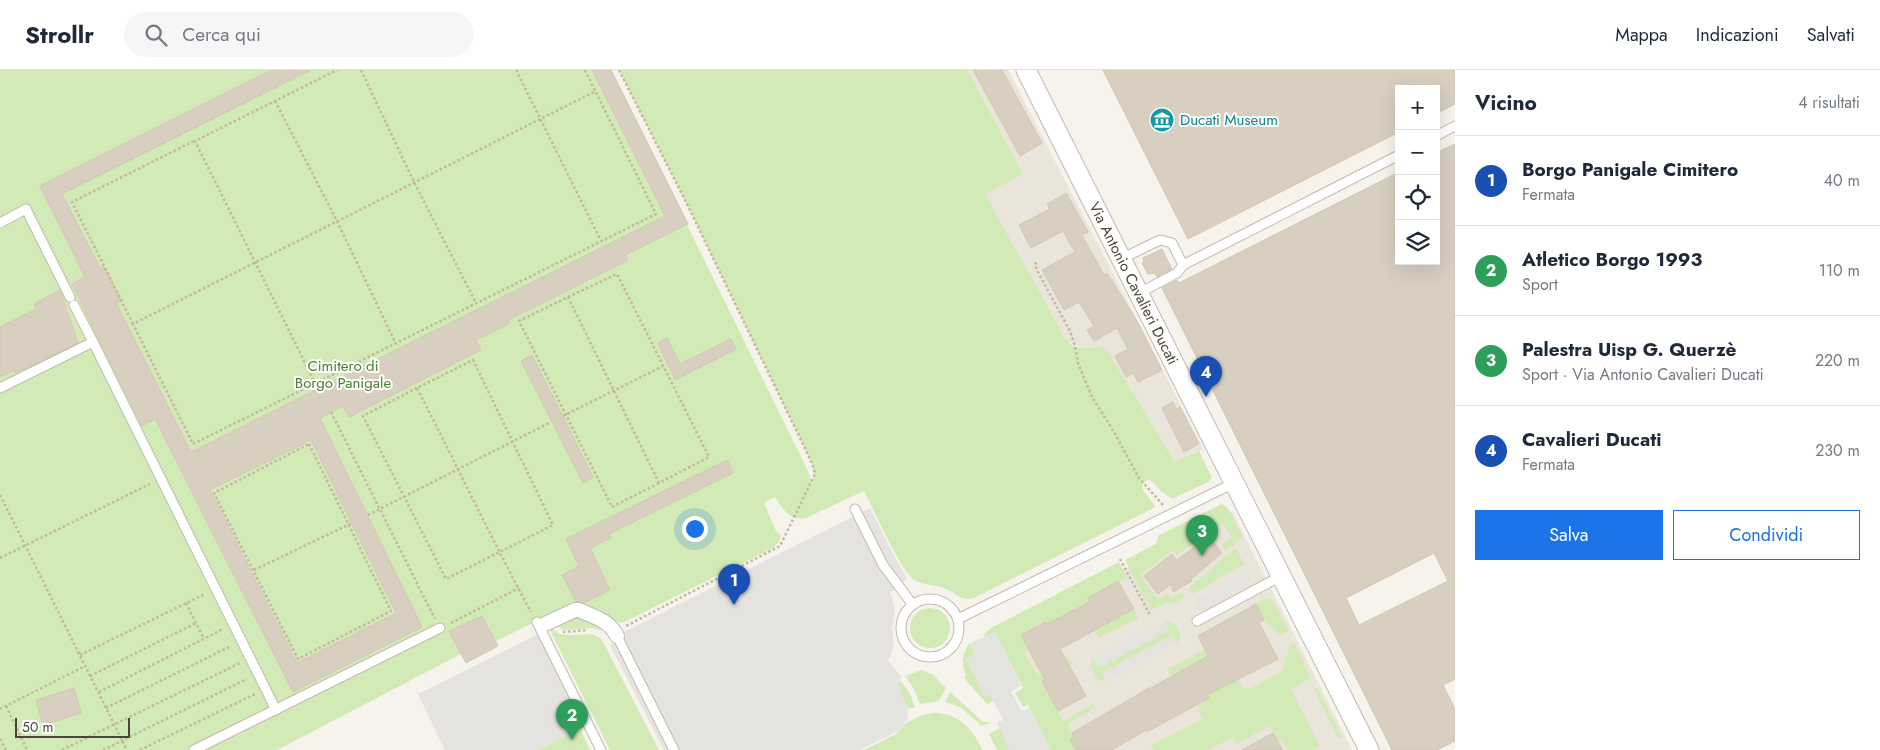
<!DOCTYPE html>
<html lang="it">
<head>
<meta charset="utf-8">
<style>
  :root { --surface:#fff; --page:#f6f6f7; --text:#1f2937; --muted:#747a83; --line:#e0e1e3; --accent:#1a73e8 }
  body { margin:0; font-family:Jost,sans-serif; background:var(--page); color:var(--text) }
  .controls { position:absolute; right:15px; top:15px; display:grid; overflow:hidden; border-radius:0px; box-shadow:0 5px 20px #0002 }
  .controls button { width:45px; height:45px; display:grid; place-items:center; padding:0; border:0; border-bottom:1px solid var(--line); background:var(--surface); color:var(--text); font:25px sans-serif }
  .scale { position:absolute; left:15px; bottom:12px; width:115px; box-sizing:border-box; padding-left:5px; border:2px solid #4b4439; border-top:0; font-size:14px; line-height:18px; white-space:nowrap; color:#4b4439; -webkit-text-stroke:4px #fff; paint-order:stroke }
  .you { position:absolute; left:694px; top:458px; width:18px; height:18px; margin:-12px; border:4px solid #fff; border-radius:50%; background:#1a73e8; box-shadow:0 0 0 8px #1a73e833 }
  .badge { display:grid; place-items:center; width:32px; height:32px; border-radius:50%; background:var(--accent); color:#fff; font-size:16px; font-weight:700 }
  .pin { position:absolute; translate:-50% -41px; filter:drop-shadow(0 1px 2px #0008) }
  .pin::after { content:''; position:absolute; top:26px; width:18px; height:15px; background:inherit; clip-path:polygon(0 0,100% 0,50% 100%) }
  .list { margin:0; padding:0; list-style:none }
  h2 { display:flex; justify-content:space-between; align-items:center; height:65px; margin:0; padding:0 20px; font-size:21px }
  h2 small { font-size:16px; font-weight:400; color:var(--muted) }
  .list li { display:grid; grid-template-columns:32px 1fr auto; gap:15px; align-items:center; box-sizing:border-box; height:90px; padding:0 20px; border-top:1px solid var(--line) }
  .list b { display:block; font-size:19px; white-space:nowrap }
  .list p { margin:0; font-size:16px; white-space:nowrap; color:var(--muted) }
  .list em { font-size:16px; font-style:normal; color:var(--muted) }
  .actions { display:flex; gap:10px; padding:15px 20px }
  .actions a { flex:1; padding:11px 0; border:1px solid var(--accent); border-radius:0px; text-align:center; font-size:18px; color:var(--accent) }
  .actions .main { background:var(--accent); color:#fff }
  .icon { flex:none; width:28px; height:28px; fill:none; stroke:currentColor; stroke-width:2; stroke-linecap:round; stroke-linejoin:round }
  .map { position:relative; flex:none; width:1455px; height:680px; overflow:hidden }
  header { display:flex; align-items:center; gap:30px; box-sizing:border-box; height:70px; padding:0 25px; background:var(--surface); border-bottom:1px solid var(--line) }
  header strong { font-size:24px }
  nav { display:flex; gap:28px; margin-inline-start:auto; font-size:18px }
  .search { width:350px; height:45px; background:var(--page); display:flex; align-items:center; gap:12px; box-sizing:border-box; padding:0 18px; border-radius:28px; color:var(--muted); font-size:19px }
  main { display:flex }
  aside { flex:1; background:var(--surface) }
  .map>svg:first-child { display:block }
  .residential { fill:#eae5da }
  .green { fill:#d2eab5 }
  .parking { fill:#e5e3e0 }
  .building { fill:#d8cfc1; stroke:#d3c7b4; fill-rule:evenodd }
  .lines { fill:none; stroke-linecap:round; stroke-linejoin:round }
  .service-casing { stroke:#c2bbae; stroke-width:11 }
  .pedestrian-casing { stroke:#c2bbae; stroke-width:16 }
  .minor-casing { stroke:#c2bbae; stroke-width:21 }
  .path { stroke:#c4b79f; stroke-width:2.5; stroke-dasharray:2.5 2.5; stroke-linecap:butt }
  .service { stroke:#fff; stroke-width:9 }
  .pedestrian { stroke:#fff; stroke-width:14 }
  .minor { stroke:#fff; stroke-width:19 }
  .labels { text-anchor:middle; stroke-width:4; stroke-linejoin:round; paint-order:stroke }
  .culture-label { font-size:15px; fill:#0d838f; stroke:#fff; text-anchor:start }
  .street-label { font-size:15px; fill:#4b4439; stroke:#fff }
  .park-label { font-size:15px; fill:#4a7f2a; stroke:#fff }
</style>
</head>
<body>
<header>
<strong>Strollr</strong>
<div class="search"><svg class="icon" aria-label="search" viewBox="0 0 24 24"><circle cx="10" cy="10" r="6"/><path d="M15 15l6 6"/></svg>Cerca qui</div>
<nav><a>Mappa</a><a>Indicazioni</a><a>Salvati</a></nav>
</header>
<main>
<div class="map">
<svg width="1455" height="680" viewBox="0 0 1455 680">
  <rect width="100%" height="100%" fill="#f6f3ec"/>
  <g class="residential">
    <path d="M967 0H1008L1204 380 1194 382 1174 391 1107 280 1101 276 1085 279 1067 272 1062 266 1057 253 985 124Z"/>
    <path d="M1232 441 1352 680H1063L1006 564Z"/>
  </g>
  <g class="green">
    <path d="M0 0H611L807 399 812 412 815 404 812 393 685 130 619 0H967L1023 104 985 124 1057 253C1067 278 1075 281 1101 276L1107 280 1174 391 1199 381 1212 408 1208 412 1172 429 1161 421 1150 410H1147L1142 415 1143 420 1155 436 1154 438 974 528C962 532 956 523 946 519 935 514 923 516 913 509 900 499 873 438 864 421L806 448C789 451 784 440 775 427L764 433 776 461 781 466 779 472 773 478 622 553 578 536 576 532 496 571 498 576 466 593 461 584 277 680H0Z"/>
    <path d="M1222 434 1228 438 1242 466 1234 473 1235 475 1225 481 1222 475 1232 466 1222 453 1177 485 1173 480 1140 505 1158 529 1167 524 1172 528 1182 522 1185 528 1173 534 1167 532 1151 540 1125 490 1156 474 1159 465Z"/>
    <path d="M1236 478 1244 494 1192 524 1190 517Z"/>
    <path d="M1119 492 1127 507 1088 529 1104 556 1134 539 1139 548 1099 568 1081 537 1047 554 1046 552 1021 565 1028 578 1024 582 1037 605 1069 588 1073 595 1042 612 1063 651 1094 634 1096 637 1068 654 1074 667 1070 670 1076 680H1051L1028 635 1023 637 1015 623 1023 618 995 562 985 567 984 564 991 558Z"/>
    <path d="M1267 528H1270L1273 531 1288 561 1281 566 1268 556 1256 534Z"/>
    <circle cx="930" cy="558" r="20"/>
    <path d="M580 545 603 557 605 561 593 558 563 560 558 556Z"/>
    <path d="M1166 550 1176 555 1180 563V569L1176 573 1172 566 1101 603 1106 611 1098 610 1091 597 1092 590 1093 589 1099 598 1169 560 1165 551Z"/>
    <path d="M552 558C565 574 589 556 602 570L659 680H610L550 560Z"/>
    <path d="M969 573 976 584 966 589 985 626 990 623 994 631 987 634 964 608 966 605C960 593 963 585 969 573Z"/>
    <path d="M1294 573 1311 608 1291 619 1320 676 1313 680H1287L1282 670 1278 672 1269 656 1236 674 1232 668 1208 680H1154L1151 675 1203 649 1197 635 1209 628 1191 596 1172 606 1168 599 1205 579 1224 616 1238 609 1244 618H1251L1282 601 1289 578Z"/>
    <path d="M921 600 932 604 946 618 939 631 920 634 914 619 905 606Z"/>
    <path d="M899 609 909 622 915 637 908 639 898 616Z"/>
    <path d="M1317 618 1342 667 1338 669 1314 620Z"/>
    <path d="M950 622 983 652H992L982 656 960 637 945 632Z"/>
    <path d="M934 643C959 643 972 659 983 680H864L896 664 906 653 922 645Z"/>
    <path d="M1000 658 1010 680H997L989 664Z"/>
    <path d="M580 659 590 680H538Z"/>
  </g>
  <g class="parking">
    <path d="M870 438 900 497 907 508 899 518 890 522 895 539 892 559 894 576 888 591 902 607 899 609 898 616 905 631 908 642 907 649 901 658 894 663 860 680H664L610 575 626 567 624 562Z"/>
    <path d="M1247 502 1251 512 1199 540 1194 531Z"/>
    <path d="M1165 551 1169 559 1098 598 1093 589Z"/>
    <path d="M542 562 589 655 538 680H445L418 624Z"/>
    <path d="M995 562 1021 616 1011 622 1022 641 1029 638 1051 680H1010L997 653 1003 650 990 624 985 626 966 589 976 584 970 573Z"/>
    <path d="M1173 565 1176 573 1106 611 1101 603Z"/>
  </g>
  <g class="building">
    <path d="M272 0H311L62 124 100 198 104 197 121 231 116 233 191 382 665 146 592 0H611L688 154 625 185 628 190 508 250 510 253 476 270 481 280 349 347 343 336 320 348 422 557 293 622 155 349 142 356 72 214 85 207 40 116ZM311 370 396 543 297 593 210 420Z"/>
    <path d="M973 0H1002L1042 73 1020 86Z"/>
    <path d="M1103 0H1455V34L1436 44V19H1399V62L1188 169Z"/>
    <path d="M1455 74V609L1443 615 1455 639V671L1437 680H1392L1162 218 1177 210 1179 213 1399 102V191H1436V83ZM1434 483 1448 511 1359 555 1346 528Z"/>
    <path d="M1066 123 1088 162 1082 165 1104 205 1107 203 1137 251 1162 300 1138 312 1133 303 1126 307 1115 286 1128 279 1117 258 1094 271 1087 260 1094 256 1079 232 1064 240 1042 200 1075 182 1063 161 1031 178 1019 155 1050 139 1047 134Z"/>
    <path d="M1162 179 1172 199 1157 207 1155 203 1148 204 1142 193 1144 192 1143 188Z"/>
    <path d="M60 220 78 273 16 303 13 301 0 307V257L36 239 34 234Z"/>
    <path d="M667 268 680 294 731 269 736 279 675 310 658 273Z"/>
    <path d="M532 285 593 407 583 413 521 291Z"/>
    <path d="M1173 332 1176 339 1180 337 1199 374 1184 382 1162 338Z"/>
    <path d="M727 390 733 403 609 464 611 468 590 478 610 520 584 533 576 531 562 505 579 496 566 469Z"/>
    <path d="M1209 466 1222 483 1191 509 1192 511 1173 522 1171 514 1158 524 1144 506 1172 484 1177 490Z"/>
    <path d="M1118 511 1134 539 1060 579 1086 626 1058 641 1042 612 1045 610 1021 565 1046 552 1047 554 1090 532 1088 528Z"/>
    <path d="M1256 534 1264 550 1259 553 1278 589 1207 625 1209 628 1147 662 1146 660 1112 680H1076L1070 670 1074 667 1072 663 1149 618V619L1208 586 1198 566Z"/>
    <path d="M482 546 498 576 466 593 449 561Z"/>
    <path d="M74 618 81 643 43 655 36 630Z"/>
    <path d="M1273 663 1283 680H1242Z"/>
  </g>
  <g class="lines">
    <defs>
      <g id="service">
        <path d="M1436 66 1455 56"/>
        <path d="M0 153 26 139 70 227"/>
        <path d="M1121 189 1160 170 1172 173 1183 195"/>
        <path d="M1139 223 1177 203 1183 195 1399 85"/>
        <path d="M93 272 276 640"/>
        <path d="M0 318 93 272 74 235"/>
        <path d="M855 439 883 495 913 535"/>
        <circle cx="930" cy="558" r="29"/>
        <path d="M958 549 1234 413"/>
        <path d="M1197 551 1281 506"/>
        <path d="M537 552 601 680"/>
        <path d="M617 566 674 680"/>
        <path d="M194 680 440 558"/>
      </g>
      <path id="pedestrian" d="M545 554 575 540H579C594 547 609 550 617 566"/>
      <g id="minor">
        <path id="s1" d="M1026 0 1369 680"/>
      </g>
    </defs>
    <use href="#service" class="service-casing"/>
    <use href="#pedestrian" class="pedestrian-casing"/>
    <use href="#minor" class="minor-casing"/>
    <g class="path">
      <path d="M361 0 414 112 476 233"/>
      <path d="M516 0 601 171"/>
      <path d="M585 0 656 144 193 374 133 254 596 21"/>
      <path d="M619 0 685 130 812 393 815 404 780 476 626 556"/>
      <path d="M275 31 337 151 395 272"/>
      <path d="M1036 192 1035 195 1038 202 1070 261 1075 276 1078 293 1092 327 1114 362 1139 408 1163 435"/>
      <path d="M568 227 617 204 709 387 659 413 568 227 519 251 612 437 659 413"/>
      <path d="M133 254 72 132 194 71"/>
      <path d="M417 318 363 346 446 509 553 455 473 290 417 318C455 392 491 468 531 542"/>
      <path d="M318 319 195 71 337 0"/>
      <path d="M331 342 435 549"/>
      <path d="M563 346 663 296"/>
      <path d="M309 374 391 541 298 589 214 423Z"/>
      <path d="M0 425 127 680"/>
      <path d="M368 445 551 352"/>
      <path d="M0 488 150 414"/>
      <path d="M1120 489 1150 545"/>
      <path d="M254 500 352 453"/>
      <path d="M186 533 204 569"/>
      <path d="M451 553 519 518"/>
      <path d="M563 562 588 560"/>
      <path d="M80 585 205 524"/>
      <path d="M90 606 196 553"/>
      <path d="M99 622 223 559"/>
      <path d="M6 636 27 680"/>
      <path d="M106 638 231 576"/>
      <path d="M0 639 85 596"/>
      <path d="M0 669 6 680"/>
      <path d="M62 680 240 593"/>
      <path d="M103 680 247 609"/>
      <path d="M140 680 255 624"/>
    </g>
    <use href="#service" class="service"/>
    <use href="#pedestrian" class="pedestrian"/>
    <use href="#minor" class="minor"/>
  </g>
  <defs>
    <symbol id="museum-disc" viewBox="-11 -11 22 22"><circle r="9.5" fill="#0f9aa8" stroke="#fff"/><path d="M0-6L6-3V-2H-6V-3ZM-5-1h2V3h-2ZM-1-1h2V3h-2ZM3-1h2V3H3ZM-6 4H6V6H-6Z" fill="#fff"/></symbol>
  </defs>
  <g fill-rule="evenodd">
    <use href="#museum-disc" x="1148" y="36" width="28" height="28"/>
  </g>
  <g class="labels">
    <g class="culture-label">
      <text x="1180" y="55">Ducati Museum</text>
    </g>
    <g class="street-label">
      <text dy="5" stroke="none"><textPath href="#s1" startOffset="239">Via Antonio Cavalieri Ducati</textPath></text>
    </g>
    <g class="park-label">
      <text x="343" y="301">Cimitero di<tspan x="343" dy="17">Borgo Panigale</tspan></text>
    </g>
  </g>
</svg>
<div class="controls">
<button>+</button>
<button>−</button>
<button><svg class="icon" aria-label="locate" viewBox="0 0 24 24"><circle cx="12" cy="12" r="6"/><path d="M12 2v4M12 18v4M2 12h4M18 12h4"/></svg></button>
<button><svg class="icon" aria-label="layers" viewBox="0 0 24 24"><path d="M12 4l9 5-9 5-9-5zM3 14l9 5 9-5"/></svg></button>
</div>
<div class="scale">50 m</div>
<div class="you"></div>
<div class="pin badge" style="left:734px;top:535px;background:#1a4fb4">1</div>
<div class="pin badge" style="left:572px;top:670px;background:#2e9e5b">2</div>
<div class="pin badge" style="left:1202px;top:486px;background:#2e9e5b">3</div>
<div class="pin badge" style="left:1206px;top:327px;background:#1a4fb4">4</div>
</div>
<aside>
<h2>Vicino<small>4 risultati</small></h2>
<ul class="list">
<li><span class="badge" style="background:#1a4fb4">1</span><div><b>Borgo Panigale Cimitero</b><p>Fermata</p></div><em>40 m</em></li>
<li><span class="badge" style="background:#2e9e5b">2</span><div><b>Atletico Borgo 1993</b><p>Sport</p></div><em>110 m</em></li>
<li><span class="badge" style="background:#2e9e5b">3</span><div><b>Palestra Uisp G. Querzè</b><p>Sport · Via Antonio Cavalieri Ducati</p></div><em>220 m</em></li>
<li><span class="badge" style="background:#1a4fb4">4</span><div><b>Cavalieri Ducati</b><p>Fermata</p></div><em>230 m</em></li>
</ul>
<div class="actions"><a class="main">Salva</a><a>Condividi</a></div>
</aside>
</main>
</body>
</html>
